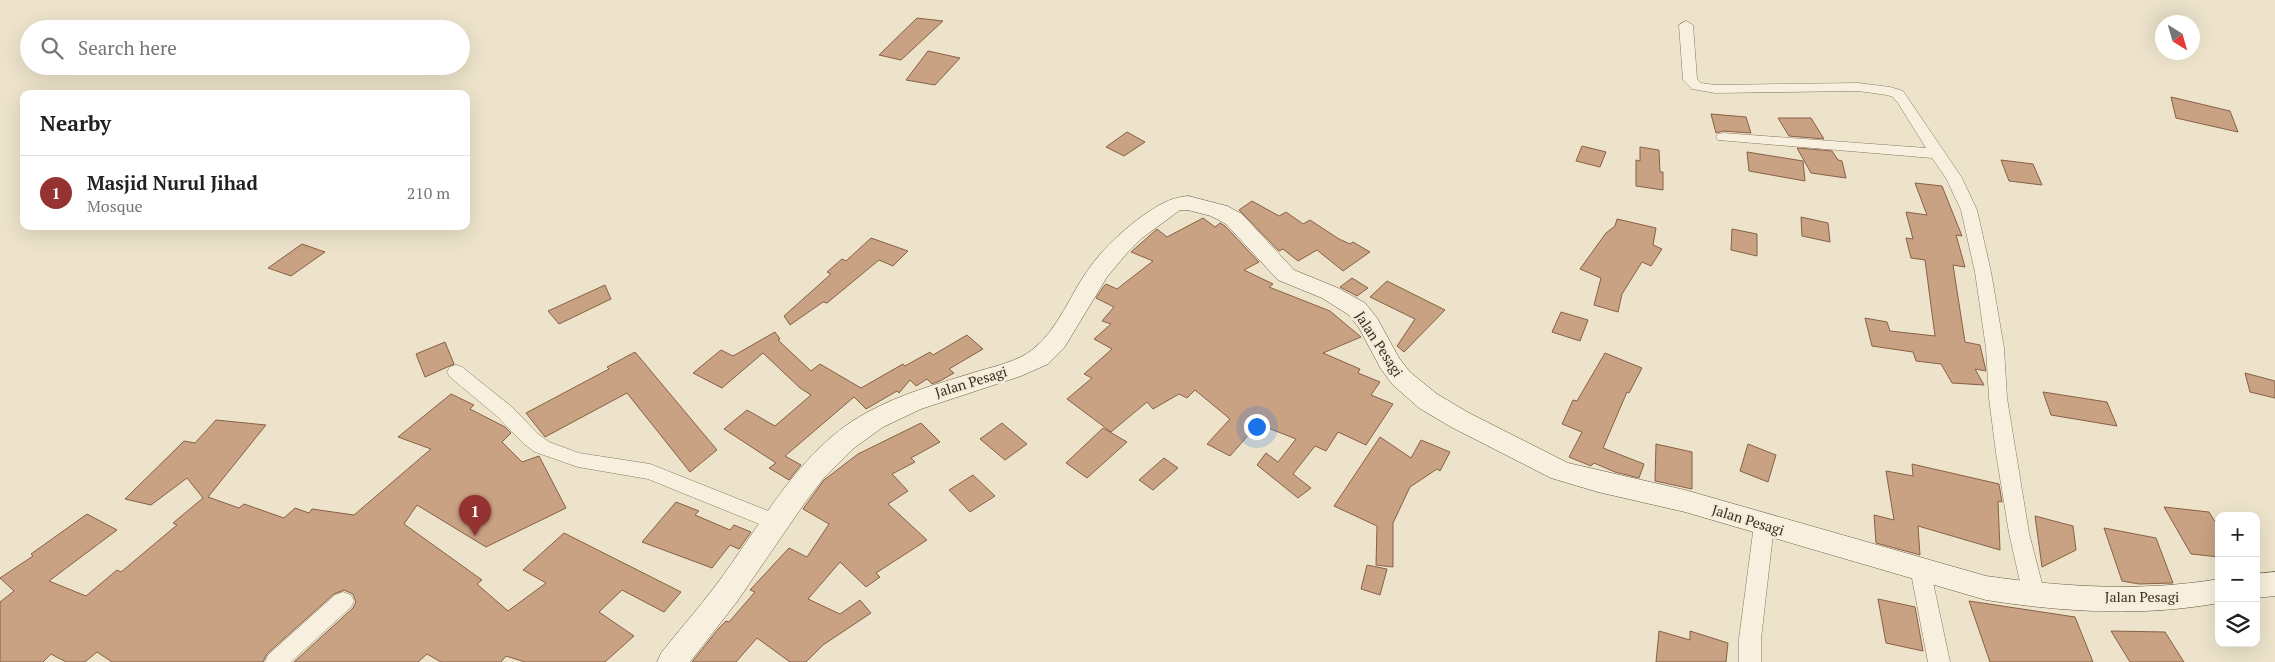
<!DOCTYPE html>
<html lang="en">
<head>
<meta charset="utf-8">
<style>
  :root { --surface:#fff; --page:#f2f2f2; --text:#202124; --muted:#757577; --line:#e0e0e0; --accent:#953332 }
  body { margin:0; font-family:"PT Serif",serif; background:var(--page); color:var(--text) }
  .controls { position:absolute; right:15px; bottom:15px; display:grid; overflow:hidden; border-radius:10px; box-shadow:0 5px 20px #0002 }
  .controls button { width:45px; height:45px; display:grid; place-items:center; padding:0; border:0; border-bottom:1px solid var(--line); background:var(--surface); color:var(--text); font:25px sans-serif }
  .compass { position:absolute; left:2155px; top:15px; width:45px; height:45px; border-radius:50%; background:var(--surface); box-shadow:0 5px 20px #0002; rotate:143deg }
  .you { position:absolute; left:1256px; top:426px; width:18px; height:18px; margin:-12px; border:4px solid #fff; border-radius:50%; background:#1a73e8; box-shadow:0 0 0 8px #1a73e833 }
  .badge { display:grid; place-items:center; width:32px; height:32px; border-radius:50%; background:var(--accent); color:#fff; font-size:16px; font-weight:700 }
  .pin { position:absolute; translate:-50% -41px; filter:drop-shadow(0 1px 2px #0008) }
  .pin::after { content:''; position:absolute; top:26px; width:18px; height:15px; background:inherit; clip-path:polygon(0 0,100% 0,50% 100%) }
  .list { margin:0; padding:0; list-style:none }
  h2 { display:flex; justify-content:space-between; align-items:center; height:65px; margin:0; padding:0 20px; font-size:21px }
  h2 small { font-size:16px; font-weight:400; color:var(--muted) }
  .list li { display:grid; grid-template-columns:32px 1fr auto; gap:15px; align-items:center; box-sizing:border-box; height:75px; padding:0 20px; border-top:1px solid var(--line) }
  .list b { display:block; font-size:19px; white-space:nowrap }
  .list p { margin:0; font-size:16px; white-space:nowrap; color:var(--muted) }
  .list em { font-size:16px; font-style:normal; color:var(--muted) }
  .icon { flex:none; width:28px; height:28px; fill:none; stroke:currentColor; stroke-width:2; stroke-linecap:round; stroke-linejoin:round }
  .map { position:relative; flex:none; width:2275px; height:662px; overflow:hidden }
  .search { position:absolute; background:var(--surface); box-shadow:0 5px 20px #0002; left:20px; top:20px; width:450px; height:55px; display:flex; align-items:center; gap:12px; box-sizing:border-box; padding:0 18px; border-radius:28px; color:var(--muted); font-size:19px }
  .panel { position:absolute; background:var(--surface); box-shadow:0 5px 20px #0002; left:20px; top:90px; width:450px; height:140px; border-radius:10px }
  .map>svg:first-child { display:block }
  .building { fill:#c9a183; stroke:#876146 }
  .lines { fill:none; stroke-linecap:round; stroke-linejoin:round }
  .street-casing { stroke:#89765f; stroke-width:1 }
  .secondary-casing { stroke:#6b5742; stroke-width:1 }
  .street { fill:#f8f0de; fill-rule:evenodd }
  .secondary { fill:#f8f0de; fill-rule:evenodd }
  .labels { text-anchor:middle; stroke-width:5; stroke-linejoin:round; paint-order:stroke }
  .street-label { font-size:14px; fill:#3b2e22; stroke:#f5edda }
</style>
</head>
<body>
<div class="map">
<svg width="2275" height="662" viewBox="0 0 2275 662">
  <rect width="100%" height="100%" fill="#ede3cb"/>
  <g class="building">
    <path d="M917 18 943 21 901 60 879 55Z"/>
    <path d="M928 51 960 58 935 85 906 80Z"/>
    <path d="M2171 97 2230 111 2238 132 2176 118Z"/>
    <path d="M1711 114 1746 117 1751 133 1723 131 1716 133Z"/>
    <path d="M1778 118H1811L1824 139 1789 136Z"/>
    <path d="M1127 132 1145 142 1124 156 1106 147Z"/>
    <path d="M1582 146 1606 152 1600 167 1576 161Z"/>
    <path d="M1640 147 1659 150 1660 172H1663V190L1636 186V160L1640 161Z"/>
    <path d="M1797 148 1832 151 1838 160 1842 161 1846 178 1811 173Z"/>
    <path d="M1747 152 1803 161 1805 181 1749 171Z"/>
    <path d="M2001 160 2033 164 2042 185 2009 181Z"/>
    <path d="M1915 183 1942 186 1962 236 1956 235 1965 267 1953 265 1965 342 1980 345 1986 371 1975 369 1984 385 1952 383 1941 364 1916 361 1913 352 1872 346 1865 318 1887 322 1890 331 1935 336 1925 260 1911 258 1906 238 1913 239 1906 212 1927 215Z"/>
    <path d="M1252 201 1279 216 1286 212 1303 224 1310 220 1339 239 1350 244 1353 242 1370 252 1343 271 1317 250 1298 261 1283 249 1279 251 1239 210Z"/>
    <path d="M1801 217 1828 223 1830 242 1802 236Z"/>
    <path d="M1203 218 1215 227 1220 223 1225 226 1259 262 1244 270 1273 284 1269 287 1330 311 1361 337 1323 353 1360 369 1358 373 1380 382 1371 395 1393 404 1366 445 1338 432 1326 451 1315 446 1293 474 1311 488 1298 498 1257 465 1266 453 1278 462 1296 439 1258 424 1230 456 1207 444 1230 419 1195 390 1187 398 1179 394 1153 409 1147 402 1111 432 1067 399 1092 378 1084 374 1112 349 1094 339 1111 324 1102 321 1114 307 1096 298 1104 286 1106 284 1117 289 1153 261 1131 252 1157 229 1167 237Z"/>
    <path d="M1617 219 1656 228 1653 245 1662 249 1651 266 1642 262 1622 294 1618 312 1594 305 1601 278 1580 269 1606 233 1615 226Z"/>
    <path d="M1732 229 1757 234V256L1731 250Z"/>
    <path d="M871 238 908 251 893 266 879 260 827 303 823 302 790 325 784 316 831 274 827 272 842 259 846 261Z"/>
    <path d="M302 244 325 252 291 276 268 268Z"/>
    <path d="M1352 278 1368 288 1357 296 1340 287Z"/>
    <path d="M1387 281 1445 310 1404 352 1397 346 1415 319 1370 297Z"/>
    <path d="M605 285 611 299 559 324 548 311Z"/>
    <path d="M1561 312 1588 320 1580 341 1552 332Z"/>
    <path d="M775 332 780 339 778 340 811 371 820 364 861 388 903 364 905 366 930 352 933 355 967 335 983 349 949 369 954 373 940 381 932 384 927 379 916 386 910 380 899 393 897 391 866 409 854 397 785 456 801 465 789 480 769 468 776 463 724 429 747 410 775 426 811 395 800 388 763 353 722 388 693 373 721 350 733 356Z"/>
    <path d="M445 342 454 364 425 377 416 354Z"/>
    <path d="M635 352 717 450 690 472 627 393 545 437 526 413 609 369 607 367Z"/>
    <path d="M1605 353 1642 368 1629 393 1627 392 1603 448 1644 464 1639 478 1615 472 1594 463 1591 466 1569 457 1582 432 1562 424 1573 400 1577 401Z"/>
    <path d="M2245 373 2275 381V398L2250 392Z"/>
    <path d="M2043 392 2107 402 2117 426 2051 415Z"/>
    <path d="M451 394 474 405 470 409 505 427 511 433 502 442 522 462 539 456 566 508 486 547 417 505 404 524 482 580 477 584 508 611 546 583 523 570 564 533 681 592 664 612 622 590 599 612 634 636 605 662H525L506 656 501 662H441L427 654 418 662H294L353 608 356 602 353 594 344 590 334 594 267 654 263 662H112L97 652 85 662H66L51 654 43 662H0V602L14 591 0 578 33 556 31 554 87 514 117 530 49 581 86 596 117 570 121 572 177 525 173 523 203 498 187 478 151 505 125 499 184 441 195 443 216 420 266 425 208 497 239 508 244 504 284 518 295 508 309 513 312 509 354 515 431 449 398 437Z"/>
    <path d="M921 423 940 442 911 458 915 462 892 474 908 491 888 504 927 540 876 573 880 577 866 587 840 562 808 599 840 614 860 600 871 613 823 645 806 662H790L757 638 736 662H692L719 628 726 621 729 622 755 592 750 590 789 548 807 557 829 524 803 509 824 480 858 454Z"/>
    <path d="M1002 423 1027 444 1005 460 980 439Z"/>
    <path d="M1103 428 1127 442 1087 478 1066 463Z"/>
    <path d="M1380 437 1411 458 1421 440 1450 452 1440 471 1437 469 1410 487 1393 523V567L1376 565 1377 526 1334 506Z"/>
    <path d="M1656 444 1692 452V489L1655 481Z"/>
    <path d="M1748 444 1776 455 1768 482 1740 471Z"/>
    <path d="M1164 458 1178 468 1153 490 1139 480Z"/>
    <path d="M1912 464 1999 484 2002 502 1998 501 2000 550 1918 526 1920 555 1876 543 1874 515 1894 520 1886 471 1913 476Z"/>
    <path d="M973 475 995 496 970 512 949 490Z"/>
    <path d="M676 502 699 511 695 515 730 530 734 525 751 532 739 549 730 545 712 568 642 542Z"/>
    <path d="M2164 507 2209 512 2219 528V557L2191 554Z"/>
    <path d="M2035 516 2073 526 2076 550 2042 567Z"/>
    <path d="M2104 528 2156 538 2173 583 2139 584 2122 581Z"/>
    <path d="M1367 565 1387 569 1380 595 1361 589Z"/>
    <path d="M1878 599 1915 607 1923 651 1886 643Z"/>
    <path d="M1969 601 2075 617 2093 662H1990Z"/>
    <path d="M1659 631 1690 640V631L1728 643 1726 662H1656Z"/>
    <path d="M2111 631 2165 632 2184 662H2130Z"/>
  </g>
  <g class="lines">
    <defs>
      <g id="street">
        <path d="M1686 21 1693 25 1697 79 1701 83 1715 85 1858 83 1890 87 1903 91 1962 178 1977 210 1991 272 2004 348 2007 398 2029 533 2045 595 2042 601 2034 604 2026 601 2023 595 2009 533 1996 453 1989 398 1986 348 1975 272 1961 210 1946 178 1932 158 1718 140 1716 137 1718 134 1723 133 1926 148 1898 103 1893 97 1887 95 1858 91 1715 93 1692 89 1683 80 1679 25Z"/>
        <path d="M456 365 462 367 512 407 538 434 549 442 579 453 650 464 781 516 784 522 781 528 774 530 648 479 578 467 535 452 524 444 498 417 450 377 447 372 450 367Z"/>
        <path d="M1764 517 1771 519 1774 525 1761 639V662H1739V639L1754 525 1757 519Z"/>
        <path d="M1920 559 1927 562 1930 568 1950 662H1928L1910 568 1913 562Z"/>
        <path d="M343 592 351 595 354 601 351 607 291 662H265L268 655 335 595Z"/>
      </g>
      <g id="secondary">
        <path d="M1188 196 1227 206 1242 214 1294 270 1338 288 1365 303 1377 318 1399 358 1410 372 1437 394 1469 413 1568 463 1685 490 1986 576C2063 587 2142 592 2219 579V603C2142 617 2063 612 1986 600L1685 512 1598 492 1551 478 1451 427 1419 408 1392 384 1381 369 1359 328 1349 315 1322 298 1278 280 1226 224 1211 216 1188 210H1180L1172 216 1142 238 1127 253 1107 277 1064 348 1048 364 1021 376 921 409 883 427 854 448 823 479 804 504 736 603 690 662H657L661 653C679 630 699 608 716 585 760 527 800 448 866 413 902 393 941 383 979 371 996 366 1018 361 1032 350 1059 329 1070 294 1090 267 1104 248 1122 231 1141 217 1157 206 1168 198 1188 196Z"/>
        <path d="M2275 572V596L2256 598V574Z"/>
      </g>
    </defs>
    <use href="#street" class="street-casing"/>
    <use href="#secondary" class="secondary-casing"/>
    <use href="#street" class="street"/>
    <use href="#secondary" class="secondary"/>
  </g>
  <g class="labels">
    <g class="street-label">
      <text transform="translate(1379 344) rotate(57)" y="5">Jalan Pesagi</text>
      <text transform="translate(971 382) rotate(-17)" y="5">Jalan Pesagi</text>
      <text transform="translate(1748 520) rotate(17)" y="5">Jalan Pesagi</text>
      <text x="2142" y="602">Jalan Pesagi</text>
    </g>
  </g>
</svg>
<div class="controls">
<button>+</button>
<button>−</button>
<button><svg class="icon" aria-label="layers" viewBox="0 0 24 24"><path d="M12 4l9 5-9 5-9-5zM3 14l9 5 9-5"/></svg></button>
</div>
<svg class="compass" viewBox="-18 -18 36 36"><path d="M0-13l5 13h-10z" fill="#e53935"/><path d="M0 13l5-13h-10z" fill="#757577"/></svg>
<div class="you"></div>
<div class="pin badge" style="left:475px;top:536px">1</div>
<div class="search"><svg class="icon" aria-label="search" viewBox="0 0 24 24"><circle cx="10" cy="10" r="6"/><path d="M15 15l6 6"/></svg>Search here</div>
<section class="panel">
<h2>Nearby<small></small></h2>
<ul class="list">
<li><span class="badge">1</span><div><b>Masjid Nurul Jihad</b><p>Mosque</p></div><em>210 m</em></li>
</ul>
</section>
</div>
</body>
</html>
